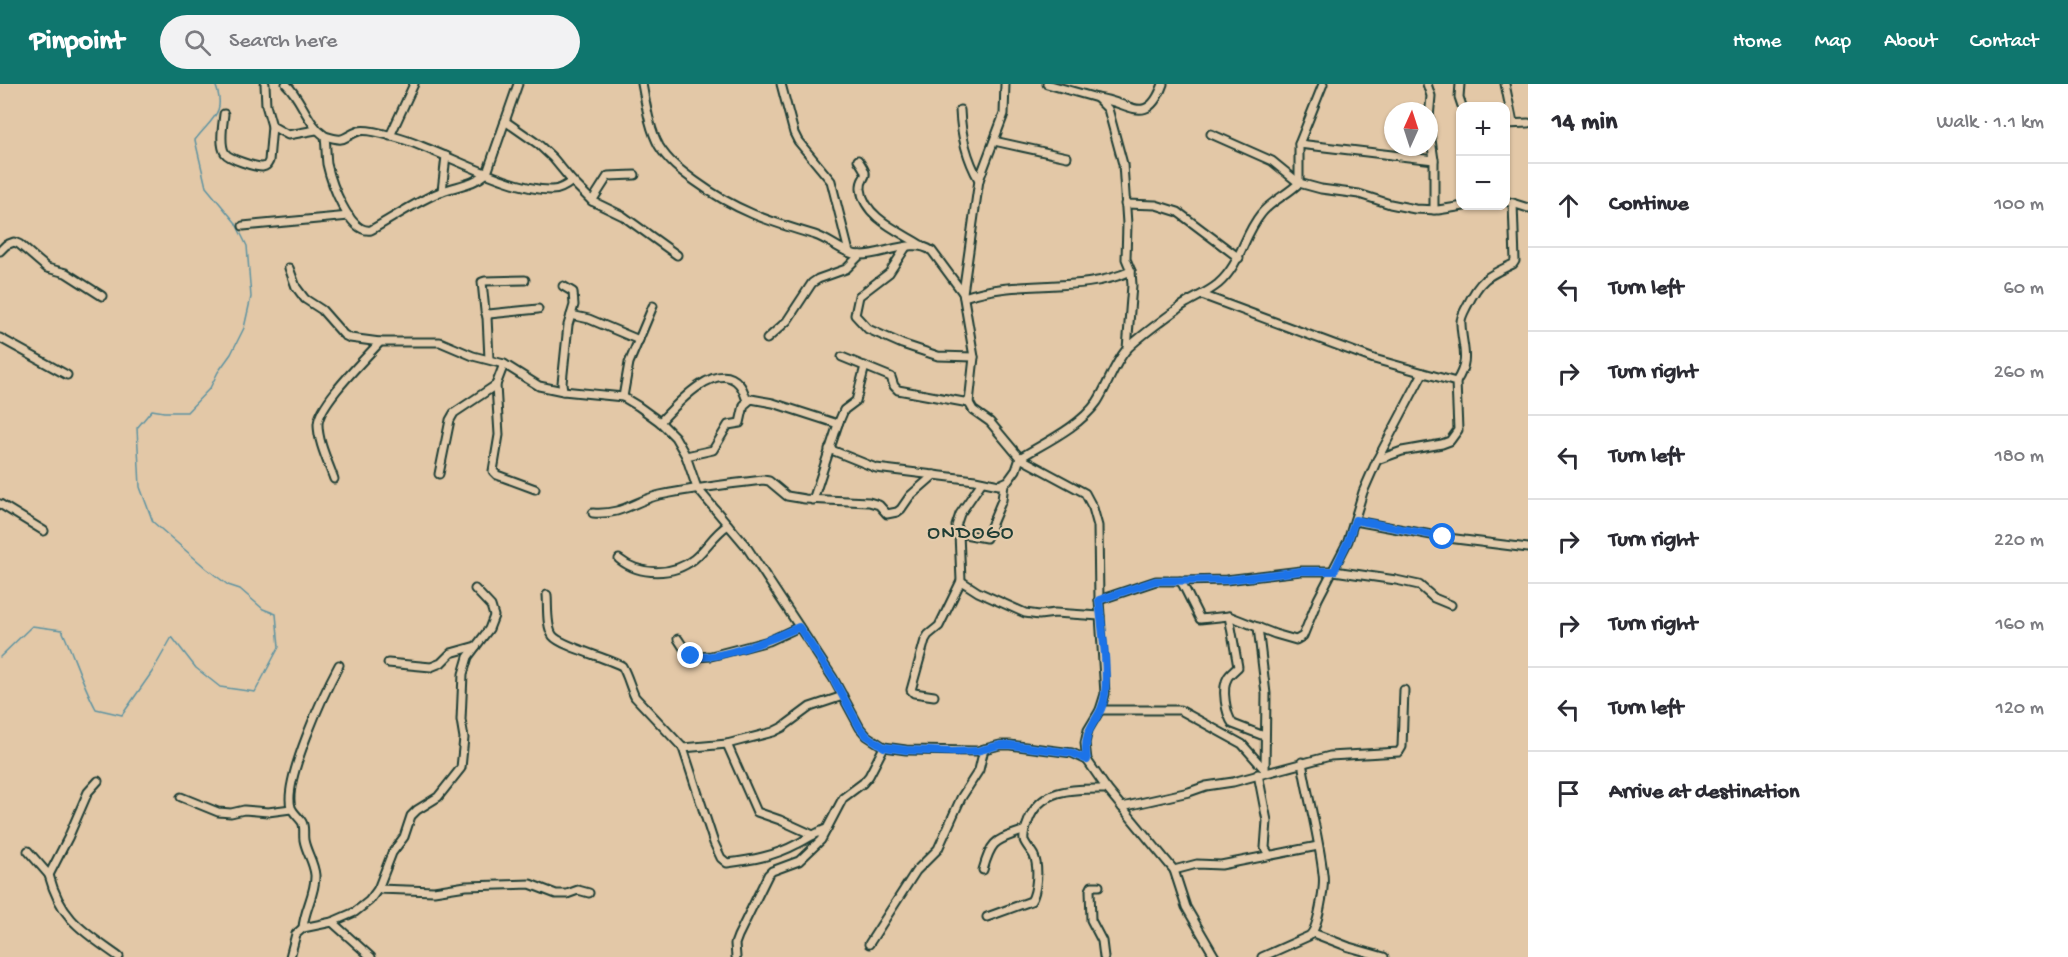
<!DOCTYPE html>
<html lang="en">
<head>
<meta charset="utf-8">
<style>
  :root { --surface:#fff; --page:#f2f2f3; --text:#2b2b33; --muted:#7c7c81; --line:#e1e1e2; --accent:#0f766e }
  body { margin:0; font-family:"Gochi Hand",sans-serif; background:var(--page); color:var(--text) }
  .controls { position:absolute; right:18px; top:18px; display:grid; overflow:hidden; border-radius:12px; box-shadow:0 2px 4px #0004 }
  .controls button { width:54px; height:54px; display:grid; place-items:center; padding:0; border:0; border-bottom:2px solid var(--line); background:var(--surface); color:var(--text); font:30px sans-serif }
  .compass { position:absolute; left:1384px; top:18px; width:54px; height:54px; border-radius:50%; background:var(--surface); box-shadow:0 2px 4px #0004; rotate:3deg }
  .stop { position:absolute; width:18px; height:18px; margin:-14px; border:4px solid #1a73e8; border-radius:50%; background:#fff }
  .stop.end { background:#1a73e8; border-color:#fff; box-shadow:0 2px 6px #0008 }
  .list { margin:0; padding:0; list-style:none }
  h2 { display:flex; justify-content:space-between; align-items:center; height:78px; margin:0; padding:0 24px; font-size:26px }
  h2 small { font-size:20px; font-weight:400; color:var(--muted) }
  .list li { display:grid; grid-template-columns:39px 1fr auto; gap:18px; align-items:center; box-sizing:border-box; height:84px; padding:0 24px; border-top:2px solid var(--line) }
  .list b { display:block; font-size:22px; white-space:nowrap }
  .list em { font-size:20px; font-style:normal; color:var(--muted) }
  .icon { flex:none; width:33px; height:33px; fill:none; stroke:currentColor; stroke-width:2; stroke-linecap:round; stroke-linejoin:round }
  .map { position:relative; flex:none; width:1528px; height:873px; overflow:hidden }
  header { display:flex; align-items:center; gap:36px; box-sizing:border-box; height:84px; padding:0 30px; background:var(--accent); color:#fff }
  header strong { font-size:28px }
  nav { display:flex; gap:33px; margin-inline-start:auto; font-size:21px }
  .search { width:420px; height:54px; background:var(--page); display:flex; align-items:center; gap:15px; box-sizing:border-box; padding:0 21px; border-radius:33px; color:var(--muted); font-size:22px }
  main { display:flex }
  aside { flex:1; background:var(--surface) }
  .map>svg:first-child { display:block }
  .lines { fill:none; stroke-linecap:round; stroke-linejoin:round }
  .stream { stroke:#5e93a1; stroke-width:1.5 }
  .street-casing { stroke:#1f3d34; stroke-width:11 }
  .street { stroke:#e3cbac; stroke-width:7 }
  .route { stroke:#1a73e8; stroke-width:8 }
  .labels { text-anchor:middle; stroke-width:4.5; stroke-linejoin:round; paint-order:stroke }
  .quarter-label { font-size:21px; letter-spacing:1.5px; fill:#1f3d34; stroke:#e3cbac }
</style>
</head>
<body>
<header>
<strong>Pinpoint</strong>
<div class="search"><svg class="icon" aria-label="search" viewBox="0 0 24 24"><circle cx="10" cy="10" r="6"/><path d="M15 15l6 6"/></svg>Search here</div>
<nav><a>Home</a><a>Map</a><a>About</a><a>Contact</a></nav>
</header>
<main>
<div class="map">
<svg width="1528" height="873" viewBox="0 0 1528 873">
  <rect width="100%" height="100%" fill="#e3c8a7"/>
  <filter id="ink" filterUnits="userSpaceOnUse"><feTurbulence type="fractalNoise" baseFrequency=".0167" numOctaves="2"/><feDisplacementMap in="SourceGraphic" scale="12" xChannelSelector="R" yChannelSelector="G"/><feConvolveMatrix kernelMatrix="1 2 1 2 8 2 1 2 1" color-interpolation-filters="sRGB"/></filter>
  <g filter="url(#ink)">
    <g class="lines">
      <path class="stream" d="M0 573 32 542 62 546C74 572 82 599 96 625L122 631 152 588 172 553 196 584 220 603 255 608 279 563 276 530 263 525 240 505 228 501 207 485 153 438 140 403 137 344 152 326 164 328H187L210 304 218 288 231 270 244 244 251 213 247 162 235 138 206 103 195 56C212 34 227 29 215 0"/>
      <defs>
        <g id="street">
          <path d="M265 0 266 21 272 42 288 51 316 46"/>
          <path d="M286 0C302 15 307 40 325 52 326 61 326 71 327 80 331 98 349 150 371 146 393 134 420 115 443 107 459 101 473 101 487 89L518 0"/>
          <path d="M642 0C646 20 649 44 659 62 668 77 681 87 695 97 736 127 768 137 815 151 831 156 845 171 861 171 884 171 913 153 932 167L963 209"/>
          <path d="M781 0 794 49 798 57 831 97 849 168"/>
          <path d="M1005 0 1004 30 979 96 963 209 974 273 969 319 973 326 990 338 1020 374 1085 409 1093 424 1098 442 1099 516 1105 610 1100 626 1088 646 1085 659 1087 676 1107 705 1174 786 1186 823 1215 873"/>
          <path d="M1047 0 1097 14 1108 25 1123 80 1127 140 1126 175 1131 187 1132 201 1127 265"/>
          <path d="M1427 0 1431 12 1429 34"/>
          <path d="M1460 0 1459 13 1462 22"/>
          <path d="M1505 0 1513 39"/>
          <path d="M1097 14C1130 18 1147 44 1163 0"/>
          <path d="M960 26C961 50 967 75 979 96"/>
          <path d="M224 30C223 40 219 60 225 69 229 75 255 83 262 83 267 82 267 81 269 77L272 42"/>
          <path d="M505 37 538 60 553 74 572 97 592 117 623 132 677 171"/>
          <path d="M1506 40 1528 39"/>
          <path d="M1429 42 1434 76V126"/>
          <path d="M1211 50 1272 77 1299 99 1321 105 1359 110 1390 120 1415 125 1438 126 1464 122"/>
          <path d="M325 52C348 59 341 53 359 47 370 44 410 57 421 62 456 75 515 107 552 106 560 106 566 102 572 97"/>
          <path d="M390 52 414 0"/>
          <path d="M994 57 1067 73"/>
          <path d="M1299 60 1434 76"/>
          <path d="M858 76C873 97 860 89 861 105 864 134 901 148 921 161"/>
          <path d="M442 107 446 72"/>
          <path d="M592 117 608 92 635 91"/>
          <path d="M1506 117 1528 124"/>
          <path d="M1125 120 1156 121 1178 128 1239 174"/>
          <path d="M243 142 349 132"/>
          <path d="M906 163 889 189 859 212 855 231 868 245 902 260 938 272 974 273"/>
          <path d="M0 167 6 161 14 158 19 160 47 184 66 189 102 212"/>
          <path d="M289 184 296 203 305 215 322 226 344 251 350 254 380 258H440L473 272 504 280 539 302 563 307 623 313 638 322 660 338 675 353 686 372 697 404 746 462 833 594 860 644 867 652 884 663 906 666 977 667 1000 661H1010L1072 669 1087 676"/>
          <path d="M563 202 573 208 574 221 568 241 562 299 563 307"/>
          <path d="M1202 211 1374 275 1456 298 1458 346 1450 357 1442 360 1402 367 1377 376"/>
          <path d="M964 213C1019 194 1079 210 1131 187"/>
          <path d="M571 231 589 235 639 256"/>
          <path d="M487 233 485 227 482 198 485 197 525 196"/>
          <path d="M0 254 67 291"/>
          <path d="M767 255 787 237 812 199 818 195 846 185 860 171"/>
          <path d="M842 273 891 293 894 302 898 306 969 319"/>
          <path d="M489 275 487 233 489 230 538 225"/>
          <path d="M504 280 496 301 499 351 493 387 497 391 535 405"/>
          <path d="M1456 298C1471 275 1462 264 1461 240 1460 234 1464 228 1467 222 1480 195 1487 192 1513 180L1515 177 1513 119"/>
          <path d="M623 313 629 279 653 222"/>
          <path d="M660 338C675 322 717 274 739 300 743 304 745 311 747 317"/>
          <path d="M829 365 876 384 975 396 999 401 1008 397 1016 386 1020 374C1046 358 1079 343 1097 318 1108 301 1113 282 1126 266 1137 254 1168 232 1183 221 1194 214 1207 209 1218 200 1241 180 1243 152 1261 130 1271 117 1287 111 1299 99V60L1323 0"/>
          <path d="M686 372 713 366 728 341 740 339 744 321 751 315 773 319 838 340"/>
          <path d="M439 390 450 336 454 329 496 301"/>
          <path d="M334 395C328 378 318 358 318 340 319 319 365 275 380 258"/>
          <path d="M813 416 838 340 844 326 856 317 865 282"/>
          <path d="M0 420 44 447"/>
          <path d="M593 429C624 431 633 417 660 411 694 404 728 400 763 396L769 397 787 412 805 415 869 418 879 421 887 430 897 428 901 425 910 412 934 391"/>
          <path d="M1355 437 1448 454 1528 464"/>
          <path d="M959 449 986 454 1002 416 1004 400"/>
          <path d="M619 475C640 492 673 492 694 475 707 464 714 450 728 441"/>
          <path d="M961 497 978 508 1025 529 1039 531 1055 529 1100 532"/>
          <path d="M1180 497 1226 496 1301 487H1334L1396 496 1419 501 1434 514 1451 521"/>
          <path d="M547 511C548 522 546 543 553 552 561 562 607 574 622 582 628 592 630 603 635 613L683 664 727 660 773 648 783 643 810 623 843 612"/>
          <path d="M1099 516 1156 497H1180L1183 501 1200 535 1229 532 1275 550 1296 556 1303 552 1318 515 1348 457 1363 408 1377 376 1423 289"/>
          <path d="M1229 532 1238 583C1235 586 1230 590 1228 593 1221 604 1226 631 1233 640L1264 652"/>
          <path d="M1258 543 1266 610 1265 688"/>
          <path d="M678 555 687 569 696 573 711 572 769 557 799 543"/>
          <path d="M388 579 431 583 441 579 451 569 476 562"/>
          <path d="M934 612 914 609 911 606 925 556 928 551 939 542 961 497 959 449 956 442 960 430 982 398"/>
          <path d="M1100 626H1180L1242 660 1265 686"/>
          <path d="M727 660 757 728 780 736 813 751"/>
          <path d="M683 664 714 759 721 774 727 779C752 776 775 772 797 760 808 755 816 748 827 745"/>
          <path d="M1258 690 1267 737 1265 764 1269 771"/>
          <path d="M98 697 88 708 68 754 49 791C61 836 83 847 119 873"/>
          <path d="M181 713 218 728 231 729 244 726 268 728 291 725"/>
          <path d="M1122 723 1189 708 1206 702 1233 698 1330 672 1399 668 1402 663 1404 606"/>
          <path d="M28 767 49 791"/>
          <path d="M983 786C992 754 996 757 1025 746"/>
          <path d="M1174 786 1197 780 1221 781 1318 762"/>
          <path d="M1099 802H1092L1090 806 1091 836 1102 857 1104 873"/>
          <path d="M378 805 434 807 466 802 530 800 556 810H567L578 806 589 809"/>
          <path d="M987 833 1031 817C1037 808 1039 783 1034 772 1032 767 1026 762 1024 756 1023 751 1026 743 1028 738 1040 703 1075 705 1107 705"/>
          <path d="M332 838 371 873"/>
          <path d="M303 844C304 826 316 809 315 791 314 778 306 768 304 756 303 750 305 743 302 738 299 733 293 729 291 723 283 697 325 607 339 581"/>
          <path d="M1313 849 1349 863 1384 873"/>
          <path d="M869 860 916 787 938 765 961 714 979 686 984 665"/>
          <path d="M290 873 296 850 303 844 332 838 355 828 369 817 378 805 392 769 404 753 411 732 417 726 438 713 461 684 464 654 461 636 463 590 468 573 489 545 494 532 491 522 475 505"/>
          <path d="M736 873 735 860 738 852 768 791 772 787 799 777 821 756 843 714 863 699 869 692 884 663"/>
          <path d="M1262 873 1309 852C1318 846 1325 802 1323 790 1319 752 1308 715 1302 678"/>
        </g>
      </defs>
      <use href="#street" class="street-casing"/>
      <use href="#street" class="street"/>
    </g>
  </g>
  <g class="lines" filter="url(#ink)">
    <path class="route" d="M691 572C716 578 775 554 799 543L833 594 860 644 867 652 884 663 906 666 952 668 977 667 1000 661H1010L1072 669 1087 676C1081 640 1102 638 1105 610 1108 581 1102 545 1099 516L1155 497 1226 496 1301 487H1334L1348 457 1355 436 1443 453"/>
  </g>
  <g class="labels">
    <g class="quarter-label">
      <text x="971" y="454">ONDOGO</text>
    </g>
  </g>
</svg>
<div class="controls">
<button>+</button>
<button>−</button>
</div>
<svg class="compass" viewBox="-18 -18 36 36"><path d="M0-13l5 13h-10z" fill="#e53935"/><path d="M0 13l5-13h-10z" fill="#7c7c81"/></svg>
<div class="stop" style="left:1443px;top:453px"></div>
<div class="stop end" style="left:691px;top:572px"></div>
</div>
<aside>
<h2>14 min<small>Walk · 1.1 km</small></h2>
<ul class="list">
<li><svg class="icon" aria-label="ahead" viewBox="0 0 24 24"><path d="M12 20V5M6 11l6-6 6 6"/></svg><div><b>Continue</b></div><em>100 m</em></li>
<li><svg class="icon" aria-label="left" viewBox="0 0 24 24"><path d="M17 20v-9H6M10 6l-5 5 5 5"/></svg><div><b>Turn left</b></div><em>60 m</em></li>
<li><svg class="icon" aria-label="right" viewBox="0 0 24 24"><path d="M7 20v-9h11M14 6l5 5-5 5"/></svg><div><b>Turn right</b></div><em>260 m</em></li>
<li><svg class="icon" aria-label="left" viewBox="0 0 24 24"><path d="M17 20v-9H6M10 6l-5 5 5 5"/></svg><div><b>Turn left</b></div><em>180 m</em></li>
<li><svg class="icon" aria-label="right" viewBox="0 0 24 24"><path d="M7 20v-9h11M14 6l5 5-5 5"/></svg><div><b>Turn right</b></div><em>220 m</em></li>
<li><svg class="icon" aria-label="right" viewBox="0 0 24 24"><path d="M7 20v-9h11M14 6l5 5-5 5"/></svg><div><b>Turn right</b></div><em>160 m</em></li>
<li><svg class="icon" aria-label="left" viewBox="0 0 24 24"><path d="M17 20v-9H6M10 6l-5 5 5 5"/></svg><div><b>Turn left</b></div><em>120 m</em></li>
<li><svg class="icon" aria-label="arrive" viewBox="0 0 24 24"><path d="M6 21V4h12l-3 4 3 4H6"/></svg><div><b>Arrive at destination</b></div></li>
</ul>
</aside>
</main>
</body>
</html>
